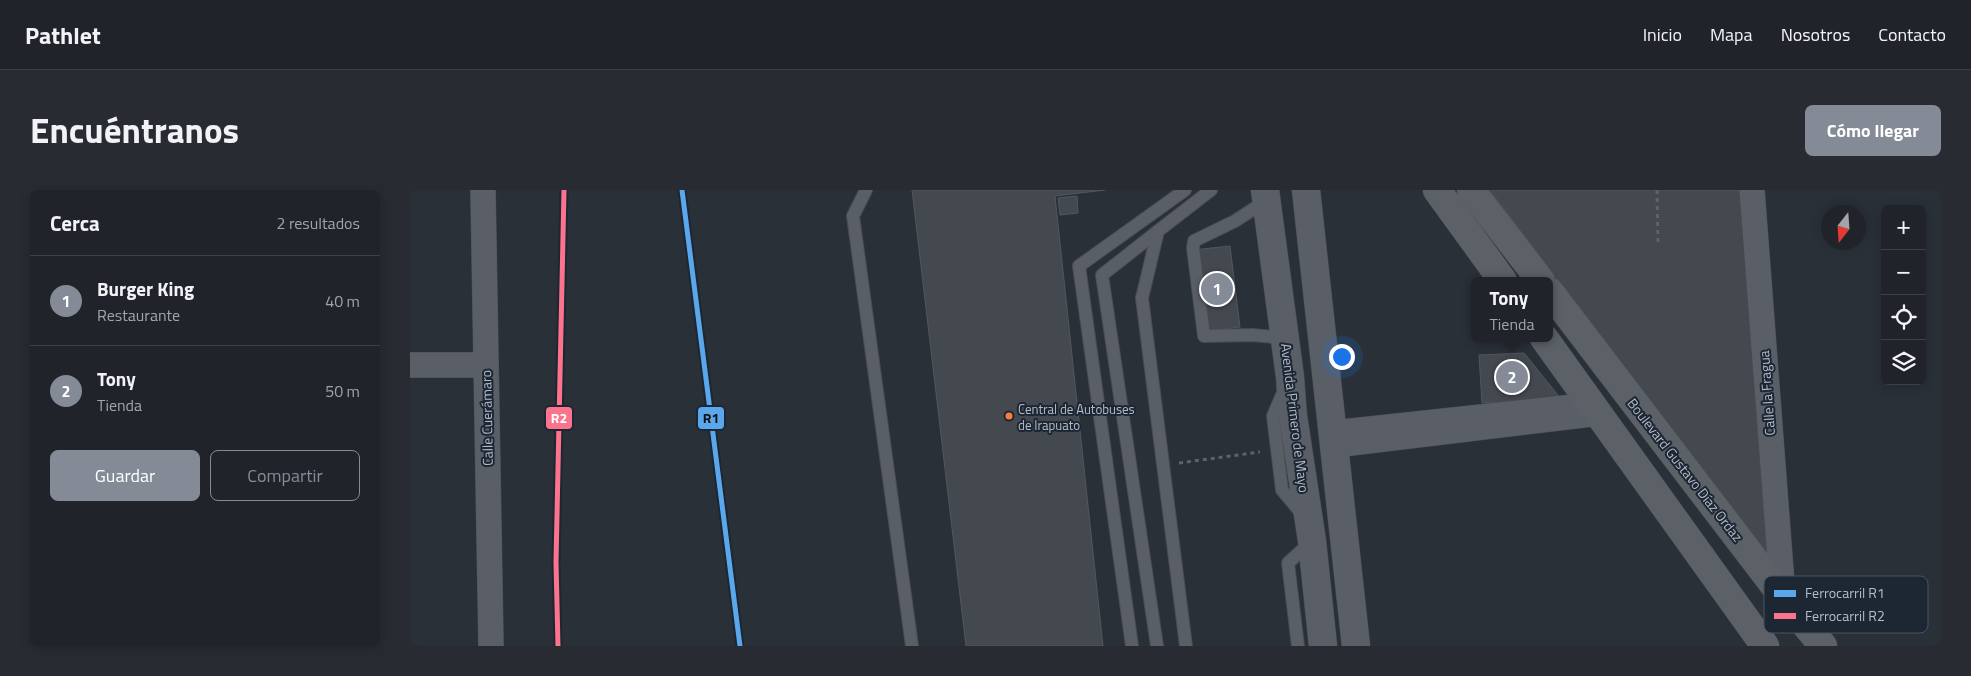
<!DOCTYPE html>
<html lang="es">
<head>
<meta charset="utf-8">
<style>
  :root { --surface:#20242a; --page:#282c32; --text:#f1f3f6; --muted:#a2a4a8; --line:#3d4147; --accent:#848b96 }
  body { margin:0; font-family:"Titillium Web",sans-serif; background:var(--page); color:var(--text) }
  .controls { position:absolute; right:15px; top:15px; display:grid; overflow:hidden; border-radius:8px; box-shadow:0 2px 12px #0003 }
  .controls button { width:45px; height:45px; display:grid; place-items:center; padding:0; border:0; border-bottom:1px solid var(--line); background:var(--surface); color:var(--text); font:25px sans-serif }
  .compass { position:absolute; left:1411px; top:15px; width:45px; height:45px; border-radius:50%; background:var(--surface); box-shadow:0 2px 12px #0003; rotate:197deg }
  .you { position:absolute; left:931px; top:166px; width:18px; height:18px; margin:-12px; border:4px solid #fff; border-radius:50%; background:#1a73e8; box-shadow:0 0 0 8px #1a73e833 }
  .badge { display:grid; place-items:center; width:32px; height:32px; border-radius:50%; background:var(--accent); color:#fff; font-size:16px; font-weight:700 }
  .pin { position:absolute; translate:-50% -50%; border:2px solid #fff; box-shadow:0 1px 5px #0006 }
  .popup { position:absolute; left:1061px; top:87px; width:82px; height:65px; box-sizing:border-box; display:grid; place-content:center; border-radius:8px; background:var(--surface); filter:drop-shadow(0 1px 4px #0005); font-size:16px; white-space:nowrap; color:var(--muted) }
  .popup b { font-size:19px; color:var(--text) }
  .popup::after { content:''; position:absolute; left:50%; top:100%; margin-left:-10px; border:10px solid transparent; border-top-color:var(--surface) }
  .list { margin:0; padding:0; list-style:none }
  h2 { display:flex; justify-content:space-between; align-items:center; height:65px; margin:0; padding:0 20px; font-size:21px }
  h2 small { font-size:16px; font-weight:400; color:var(--muted) }
  .list li { display:grid; grid-template-columns:32px 1fr auto; gap:15px; align-items:center; box-sizing:border-box; height:90px; padding:0 20px; border-top:1px solid var(--line) }
  .list b { display:block; font-size:19px; white-space:nowrap }
  .list p { margin:0; font-size:16px; white-space:nowrap; color:var(--muted) }
  .list em { font-size:16px; font-style:normal; color:var(--muted) }
  .actions { display:flex; gap:10px; padding:15px 20px }
  .actions a { flex:1; padding:11px 0; border:1px solid var(--accent); border-radius:8px; text-align:center; font-size:18px; color:var(--accent) }
  .actions .main { background:var(--accent); color:#fff }
  .icon { flex:none; width:28px; height:28px; fill:none; stroke:currentColor; stroke-width:2; stroke-linecap:round; stroke-linejoin:round }
  .map { position:relative; flex:none; width:1531px; height:456px; overflow:hidden; border-radius:8px }
  header { display:flex; align-items:center; gap:30px; box-sizing:border-box; height:70px; padding:0 25px; background:var(--surface); border-bottom:1px solid var(--line) }
  header strong { font-size:24px }
  nav { display:flex; gap:28px; margin-inline-start:auto; font-size:18px }
  .intro { display:flex; align-items:center; justify-content:space-between; box-sizing:border-box; height:120px; padding:0 30px }
  h1 { margin:0; font-size:35px }
  .button { padding:12px 22px; border-radius:8px; background:var(--accent); color:#fff; font-size:18px; font-weight:700 }
  main { display:flex; gap:30px; padding:0 30px }
  aside { flex:1; background:var(--surface); border-radius:8px; box-shadow:0 2px 12px #0003 }
  .map>svg:first-child { display:block }
  .building { fill:#444950; stroke:#52575f }
  .lines { fill:none; stroke-linecap:round; stroke-linejoin:round }
  .service-casing { stroke:#484c53; stroke-width:14 }
  .pedestrian-casing { stroke:#484c53; stroke-width:20 }
  .minor-casing { stroke:#484c53; stroke-width:26 }
  .tertiary-casing { stroke:#484c53; stroke-width:29 }
  .primary-casing { stroke:#484c55; stroke-width:29 }
  .path { stroke:#5d636a; stroke-width:3; stroke-dasharray:4 4; stroke-linecap:butt }
  .service { stroke:#5a5e66; stroke-width:12 }
  .pedestrian { stroke:#5a5e66; stroke-width:19 }
  .minor { stroke:#5a5e66; stroke-width:25 }
  .tertiary { stroke:#5a5e66; stroke-width:28 }
  .primary { stroke:#5c6168; stroke-width:28 }
  .rail-1-casing { stroke:#1d2633; stroke-width:9 }
  .rail-2-casing { stroke:#1d2633; stroke-width:9 }
  .rail-1 { stroke:#5aa8eb; stroke-width:5 }
  .rail-2 { stroke:#fc738d; stroke-width:5 }
  .bus-dot { fill:#f77d43; stroke:#1d2633; stroke-width:2 }
  .labels { text-anchor:middle; stroke-width:4; stroke-linejoin:round; paint-order:stroke }
  .bus-label { font-size:13px; fill:#b4bcc9; stroke:#1d2633; text-anchor:start }
  .street-label { font-size:14px; fill:#b4bcc9; stroke:#1d2633 }
  .key { fill:#1d2633; stroke:#4a5360; stroke-width:1 }
  .key-label { font-size:14px; fill:#b4bcc9 }
  .line-badge { stroke:#1d2633; stroke-width:2 }
  .badge-label { font-size:14px; text-anchor:middle; font-weight:bold; fill:#fff }
  .pale-badge-label { font-size:14px; text-anchor:middle; font-weight:bold; fill:#111 }
</style>
</head>
<body>
<header>
<strong>Pathlet</strong>
<nav><a>Inicio</a><a>Mapa</a><a>Nosotros</a><a>Contacto</a></nav>
</header>
<div class="intro"><h1>Encuéntranos</h1><a class="button">Cómo llegar</a></div>
<main>
<aside>
<h2>Cerca<small>2 resultados</small></h2>
<ul class="list">
<li><span class="badge">1</span><div><b>Burger King</b><p>Restaurante</p></div><em>40 m</em></li>
<li><span class="badge">2</span><div><b>Tony</b><p>Tienda</p></div><em>50 m</em></li>
</ul>
<div class="actions"><a class="main">Guardar</a><a>Compartir</a></div>
</aside>
<div class="map">
<svg width="1531" height="456" viewBox="0 0 1531 456">
  <rect width="100%" height="100%" fill="#2a3038"/>
  <g class="building">
    <path d="M502 0H695L645 6 693 456H556Z"/>
    <path d="M1080 0H1332L1364 378Z"/>
    <path d="M667 6 668 23 650 25 648 8Z"/>
    <path d="M820 56 830 137 793 142 783 60Z"/>
    <path d="M1114 163 1152 210 1072 213 1069 165Z"/>
  </g>
  <g class="lines">
    <defs>
      <g id="service">
        <path d="M456 0 443 26 502 456"/>
        <path d="M856 11 825 31 784 51 783 58 794 146 842 145 875 148"/>
        <path d="M875 198 863 226 872 300 893 325"/>
        <path d="M722 456 669 76 775 0"/>
        <path d="M747 456 692 85 748 41"/>
        <path d="M776 456 732 108 748 41 801 0"/>
        <path d="M888 456 878 373 902 351"/>
      </g>
      <g id="pedestrian">
        <path d="M923 240 1181 212"/>
        <path d="M925 258 1190 226"/>
      </g>
      <g id="minor">
        <path d="M73 0 81 456"/>
        <path d="M1342 0 1373 407"/>
        <path d="M0 175H76"/>
      </g>
      <g id="tertiary">
        <path d="M855 0 880 187 883 226 902 351 913 456"/>
        <path d="M896 0 946 456"/>
      </g>
      <g id="primary">
        <path d="M1027 0 1093 91"/>
        <path d="M1061 0 1131 91"/>
        <path d="M1140 102 1373 407 1413 456"/>
        <path d="M1134 148 1355 456"/>
      </g>
    </defs>
    <use href="#service" class="service-casing"/>
    <use href="#pedestrian" class="pedestrian-casing"/>
    <use href="#minor" class="minor-casing"/>
    <use href="#tertiary" class="tertiary-casing"/>
    <use href="#primary" class="primary-casing"/>
    <g class="path">
      <path d="M1247 0 1248 53"/>
      <path d="M769 273 850 262"/>
    </g>
    <use href="#service" class="service"/>
    <use href="#pedestrian" class="pedestrian"/>
    <use href="#minor" class="minor"/>
    <use href="#tertiary" class="tertiary"/>
    <use href="#primary" class="primary"/>
    <defs>
      <path id="rail-1" d="M272 0 330 456"/>
      <path id="rail-2" d="M148 456 146 372 154 0"/>
    </defs>
    <use href="#rail-1" class="rail-1-casing"/>
    <use href="#rail-2" class="rail-2-casing"/>
    <use href="#rail-1" class="rail-1"/>
    <use href="#rail-2" class="rail-2"/>
  </g>
  <circle class="bus-dot" cx="599" cy="226" r="4.5"/>
  <g class="labels">
    <g class="bus-label">
      <text x="608" y="224">Central de Autobuses<tspan x="608" dy="16">de Irapuato</tspan></text>
    </g>
    <g class="street-label">
      <text transform="translate(1357 203) rotate(-94)" y="5">Calle la Fragua</text>
      <text transform="translate(77 228) rotate(-91)" y="5">Calle Cuerámaro</text>
      <text transform="translate(885 228) rotate(83)" y="5">Avenida Primero de Mayo</text>
      <text transform="translate(1275 280) rotate(52)" y="5">Boulevard Gustavo Díaz Ordaz</text>
    </g>
  </g>
  <rect x="1354" y="386" width="164" height="57" rx="8" class="key"/>
  <rect x="1364" y="400" width="22" height="7" fill="#5aa8eb"/>
  <rect x="1364" y="423" width="22" height="6" fill="#fc738d"/>
  <g class="key-label">
    <text x="1395" y="408">Ferrocarril R1</text>
    <text x="1395" y="431">Ferrocarril R2</text>
  </g>
  <g class="line-badge">
    <rect x="287" y="216" width="28" height="24" rx="5" fill="#5aa8eb"/>
    <rect x="135" y="216" width="28" height="24" rx="5" fill="#fc738d"/>
  </g>
  <g class="badge-label">
    <text x="149" y="233">R2</text>
  </g>
  <g class="pale-badge-label">
    <text x="301" y="233">R1</text>
  </g>
</svg>
<div class="controls">
<button>+</button>
<button>−</button>
<button><svg class="icon" aria-label="locate" viewBox="0 0 24 24"><circle cx="12" cy="12" r="6"/><path d="M12 2v4M12 18v4M2 12h4M18 12h4"/></svg></button>
<button><svg class="icon" aria-label="layers" viewBox="0 0 24 24"><path d="M12 4l9 5-9 5-9-5zM3 14l9 5 9-5"/></svg></button>
</div>
<svg class="compass" viewBox="-18 -18 36 36"><path d="M0-13l5 13h-10z" fill="#e53935"/><path d="M0 13l5-13h-10z" fill="#a2a4a8"/></svg>
<div class="you"></div>
<div class="pin badge" style="left:807px;top:99px">1</div>
<div class="pin badge" style="left:1102px;top:187px">2</div>
<div class="popup"><b>Tony</b>Tienda</div>
</div>
</main>
</body>
</html>
